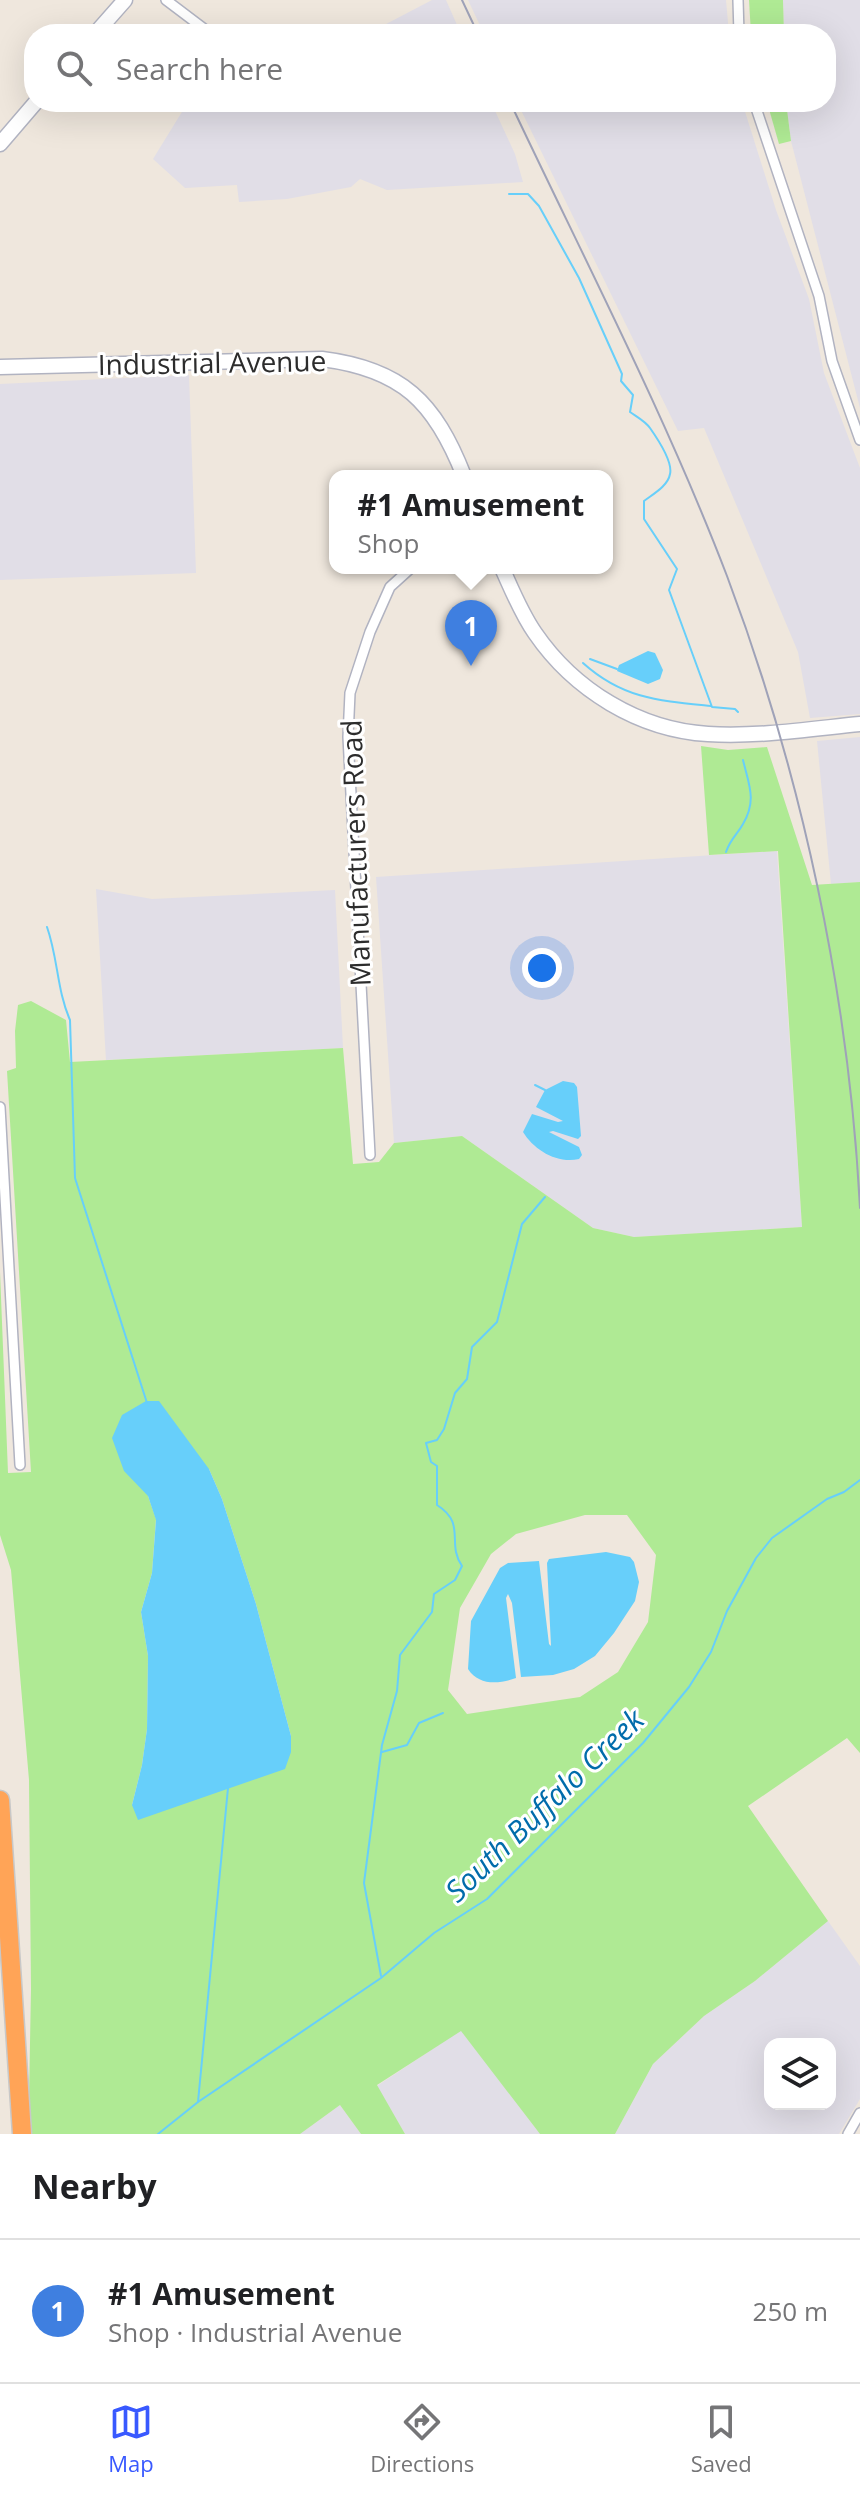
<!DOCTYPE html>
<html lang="en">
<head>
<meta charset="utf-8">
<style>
  :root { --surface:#fff; --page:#f6f6f6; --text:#202124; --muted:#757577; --line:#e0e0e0; --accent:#3959ff }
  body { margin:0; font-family:"Open Sans",sans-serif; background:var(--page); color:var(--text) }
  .controls { position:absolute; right:24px; bottom:24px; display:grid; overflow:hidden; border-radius:16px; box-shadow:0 8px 32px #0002 }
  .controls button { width:72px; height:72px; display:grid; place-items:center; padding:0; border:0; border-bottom:2px solid var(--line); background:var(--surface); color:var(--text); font:40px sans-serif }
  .you { position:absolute; left:542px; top:968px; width:28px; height:28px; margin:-20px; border:6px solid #fff; border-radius:50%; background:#1a73e8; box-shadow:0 0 0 12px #1a73e833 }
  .badge { display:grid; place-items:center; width:52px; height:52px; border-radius:50%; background:var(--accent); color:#fff; font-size:26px; font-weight:700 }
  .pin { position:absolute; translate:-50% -66px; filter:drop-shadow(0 2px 4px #0008) }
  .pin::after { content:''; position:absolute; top:42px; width:28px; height:24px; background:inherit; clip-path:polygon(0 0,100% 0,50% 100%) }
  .popup { position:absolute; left:329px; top:470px; width:284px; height:104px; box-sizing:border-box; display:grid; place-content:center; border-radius:16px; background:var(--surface); filter:drop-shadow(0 2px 6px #0005); font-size:26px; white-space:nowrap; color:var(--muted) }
  .popup b { font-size:30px; color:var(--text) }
  .popup::after { content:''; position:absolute; left:50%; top:100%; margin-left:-16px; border:16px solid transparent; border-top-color:var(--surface) }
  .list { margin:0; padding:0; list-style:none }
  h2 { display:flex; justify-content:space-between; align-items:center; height:104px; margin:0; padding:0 32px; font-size:34px }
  h2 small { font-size:26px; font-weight:400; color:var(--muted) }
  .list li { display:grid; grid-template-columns:52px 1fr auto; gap:24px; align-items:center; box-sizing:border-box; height:144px; padding:0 32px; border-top:2px solid var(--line) }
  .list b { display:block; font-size:30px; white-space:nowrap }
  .list p { margin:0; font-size:26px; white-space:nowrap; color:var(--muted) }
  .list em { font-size:26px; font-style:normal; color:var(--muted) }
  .icon { flex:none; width:44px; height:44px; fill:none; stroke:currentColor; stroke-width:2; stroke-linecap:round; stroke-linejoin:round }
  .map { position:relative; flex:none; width:860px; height:2134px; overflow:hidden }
  .search { position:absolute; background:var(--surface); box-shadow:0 8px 32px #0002; left:24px; right:24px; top:24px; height:88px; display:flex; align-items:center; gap:20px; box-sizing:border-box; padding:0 28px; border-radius:32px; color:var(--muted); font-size:30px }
  .sheet { height:248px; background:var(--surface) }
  nav { display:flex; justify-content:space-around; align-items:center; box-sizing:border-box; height:112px; border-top:2px solid var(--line); background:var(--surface); font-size:22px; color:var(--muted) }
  nav a { display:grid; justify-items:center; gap:4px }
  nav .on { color:var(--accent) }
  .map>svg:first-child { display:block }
  .industrial { fill:#e1dee7; fill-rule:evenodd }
  .green { fill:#afea94; fill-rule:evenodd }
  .water { fill:#67cffa }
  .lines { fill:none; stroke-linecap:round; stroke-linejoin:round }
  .stream { stroke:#67cffa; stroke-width:2 }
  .street-casing { stroke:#b1b3c1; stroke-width:12 }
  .secondary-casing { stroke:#b1b3c1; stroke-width:17 }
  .highway-casing { stroke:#c8c8c8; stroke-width:21 }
  .street { stroke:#fff; stroke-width:9 }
  .secondary { stroke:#fff; stroke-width:14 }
  .highway { stroke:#ffa457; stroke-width:18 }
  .rail { stroke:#9fa2b8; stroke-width:2 }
  .labels { text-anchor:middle; stroke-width:6; stroke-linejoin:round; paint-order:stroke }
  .street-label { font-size:28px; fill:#2c2c2c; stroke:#fff }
  .water-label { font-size:30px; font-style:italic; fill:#016cab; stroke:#fff }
</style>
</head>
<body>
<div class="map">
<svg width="860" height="2134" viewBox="0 0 860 2134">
  <rect width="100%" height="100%" fill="#efe7dd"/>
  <g class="industrial">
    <path d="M432 0H446L461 34H367Z"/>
    <path d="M468 0H726L729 34H484Z"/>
    <path d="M783 0H860V408L791 141 786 102H826V34H784Z"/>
    <path d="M188 102H491L515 154 523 182 387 190 360 179 351 187 287 199 239 202 237 185 185 188 153 159Z"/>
    <path d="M517 102H742L776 210 809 299 824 373 860 468V714L810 718 798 652 704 428 678 431Z"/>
    <path d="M189 375 196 573 0 580V384Z"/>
    <path d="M860 737V882L831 884 817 741Z"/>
    <path d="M777 851 802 1227 634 1237 593 1228 462 1136 394 1143 376 877Z"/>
    <path d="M96 889 152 899 335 890 343 1048 106 1060Z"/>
    <path d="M828 1921 860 1966V2099L839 2134H615L653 2064 704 2016 755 1981ZM770 2044H830V2104H770Z"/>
    <path d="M461 2030 540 2134H405L377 2086Z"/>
    <path d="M340 2105 361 2134H300Z"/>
  </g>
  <g class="green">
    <path d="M749 0H783L784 34H751Z"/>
    <path d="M767 102H786L791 141 779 144Z"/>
    <path d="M701 746 728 750 767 747 812 885 860 882V1753L847 1738 748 1806 828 1921 755 1981 704 2016 653 2064 615 2134H540L461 2031 377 2085 405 2134H361L340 2105 300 2134H32L29 2097 31 1989 29 1780 11 1570 0 1535V1272L8 1473 31 1472 7 1071 16 1068 15 1031 18 1005 31 1001 66 1020 70 1062 343 1048 353 1164 379 1162 394 1143 462 1136 593 1228 634 1237 802 1227 778 851 709 855ZM209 1469 222 1499 256 1604 291 1736 132 1805 142 1765 147 1729 148 1656 141 1612 152 1573 156 1519 148 1496ZM585 1515H627L656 1555 648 1622 618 1672 580 1697 467 1714 448 1690 460 1608 491 1554 516 1534Z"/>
  </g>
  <g class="water">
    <path d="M648 651 655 653 663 670 660 679 648 684 617 671 619 665Z"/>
    <path d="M563 1081 574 1083 577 1087 581 1136 578 1139 553 1131 549 1132 579 1147 582 1155 579 1159C557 1164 534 1150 523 1132L532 1114 558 1122 563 1121 536 1107 545 1090Z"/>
    <path d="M146 1401H159L209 1469 222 1499 256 1604 291 1736V1752L285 1769 138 1820 132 1805 142 1765 147 1729 148 1656 141 1612 152 1573 156 1520 148 1496 124 1471 112 1438 122 1415Z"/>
    <path d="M606 1552 630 1557 634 1562 639 1582 635 1601 614 1633 595 1656 574 1669 553 1675 521 1677 512 1603 508 1594 506 1598 516 1678C499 1684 479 1686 468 1669L471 1621 500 1568 508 1563 539 1561 549 1644 551 1646 547 1563 549 1559Z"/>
  </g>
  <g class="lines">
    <g class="stream">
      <path d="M509 194H528L539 206 579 278 622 374 621 381 633 395 630 412C637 417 645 421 650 428 657 438 673 462 670 474 668 486 653 494 644 501V519L677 569 669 590 712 707 735 709 738 712"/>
      <path d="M590 659 617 669"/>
      <path d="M583 663C623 699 660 701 711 706"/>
      <path d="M726 852C731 838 737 835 743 824 757 800 749 785 743 760"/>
      <path d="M47 927C58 958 57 991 70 1020L75 1178 147 1403"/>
      <path d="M535 1085 545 1090"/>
      <path d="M382 1752 407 1745 419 1723 443 1713"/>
      <path d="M381 1976 364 1883 382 1745 397 1691 400 1655 432 1612 434 1594 455 1580 462 1566C446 1543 467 1524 437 1505V1466L431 1462 426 1443 437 1440 444 1429 455 1393 467 1379 472 1347 497 1322 522 1224 545 1197"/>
      <path d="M198 2102 228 1788"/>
      <path d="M158 2134 198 2102 381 1978 434 1933 487 1899 643 1743 689 1687 711 1652 727 1611 756 1558 772 1538 827 1499 844 1492 860 1480"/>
    </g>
    <defs>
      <g id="street">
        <path d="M166 0 211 34"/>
        <path d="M738 0 739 34"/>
        <path d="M754 102 819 296 832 361 860 440"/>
        <path d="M0 1107 20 1465"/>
        <path d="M370 1155 348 737 350 693 370 632 390 587 411 568"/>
        <path d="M848 2134 860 2113"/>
      </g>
      <g id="secondary">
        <path d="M95 34 125 0"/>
        <path d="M0 144 36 102"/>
        <path d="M0 367 322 359C402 369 435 402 464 476"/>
        <path d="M502 568C512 590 521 613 535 633 574 690 639 730 708 734 758 737 810 729 860 724"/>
      </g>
      <path id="highway" d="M0 1800 22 2134"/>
    </defs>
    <use href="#street" class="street-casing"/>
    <use href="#secondary" class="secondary-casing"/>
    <use href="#highway" class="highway-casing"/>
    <use href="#street" class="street"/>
    <use href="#secondary" class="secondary"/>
    <use href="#highway" class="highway"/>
    <g class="rail">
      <path d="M462 0 478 34"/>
      <path d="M510 102C584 259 665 414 727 576 802 775 849 995 860 1208"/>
    </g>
  </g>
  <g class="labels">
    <g class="street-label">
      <text transform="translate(212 363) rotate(-1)" y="10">Industrial Avenue</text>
      <text transform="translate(356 853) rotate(-92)" y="10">Manufacturers Road</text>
    </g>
    <g class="water-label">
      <text transform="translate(545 1806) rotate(-44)" y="10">South Buffalo Creek</text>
    </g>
  </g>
</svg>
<div class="controls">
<button><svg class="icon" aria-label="layers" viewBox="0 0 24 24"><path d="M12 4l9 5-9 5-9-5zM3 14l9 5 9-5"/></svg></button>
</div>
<div class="you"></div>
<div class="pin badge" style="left:471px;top:666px;background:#3f7fe0">1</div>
<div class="popup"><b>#1 Amusement</b>Shop</div>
<div class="search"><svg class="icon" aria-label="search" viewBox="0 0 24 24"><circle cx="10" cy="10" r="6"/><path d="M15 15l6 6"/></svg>Search here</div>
</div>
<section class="sheet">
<h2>Nearby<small></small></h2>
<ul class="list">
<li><span class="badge" style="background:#3f7fe0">1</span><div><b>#1 Amusement</b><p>Shop · Industrial Avenue</p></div><em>250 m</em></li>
</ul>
</section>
<nav>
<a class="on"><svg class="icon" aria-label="map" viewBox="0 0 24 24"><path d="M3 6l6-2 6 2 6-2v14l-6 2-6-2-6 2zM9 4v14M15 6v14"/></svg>Map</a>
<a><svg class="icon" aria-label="directions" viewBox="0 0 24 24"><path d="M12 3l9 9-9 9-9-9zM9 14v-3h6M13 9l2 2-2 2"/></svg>Directions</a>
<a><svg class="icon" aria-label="saved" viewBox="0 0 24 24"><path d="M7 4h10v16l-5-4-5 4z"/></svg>Saved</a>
</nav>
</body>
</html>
